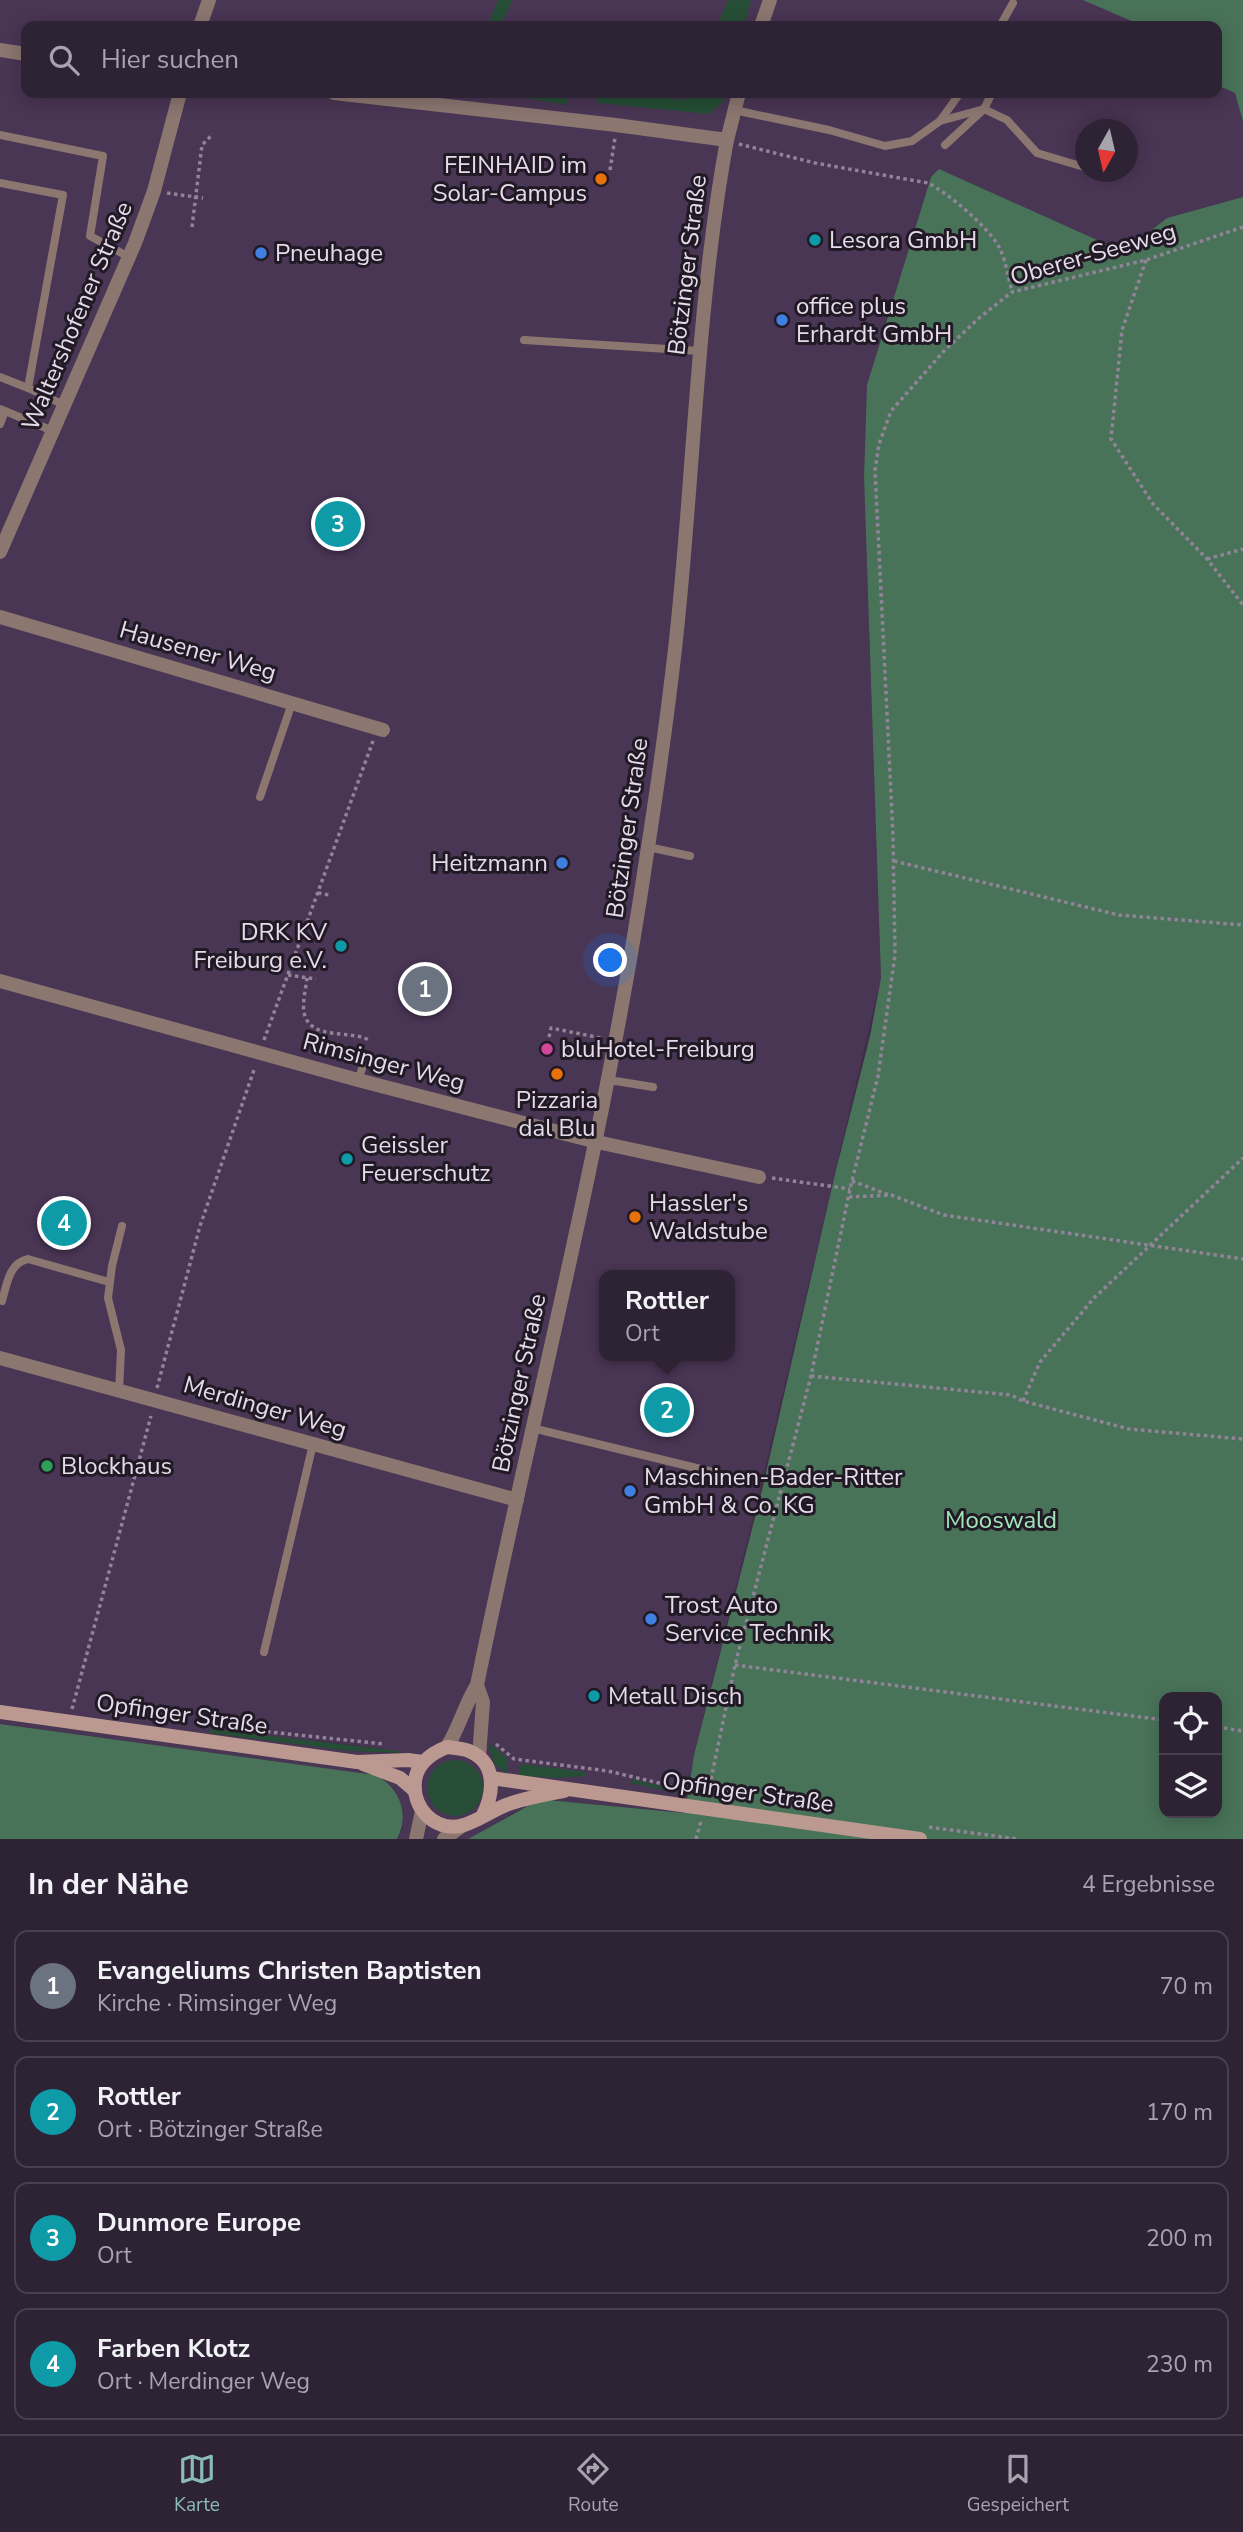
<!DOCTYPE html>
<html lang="de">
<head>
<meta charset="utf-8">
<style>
  :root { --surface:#2e2235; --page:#3a2f41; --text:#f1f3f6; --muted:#a7a4ad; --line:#493f50; --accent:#8bbbb9 }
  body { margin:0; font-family:"Nunito Sans",sans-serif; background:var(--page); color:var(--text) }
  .controls { position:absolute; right:21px; bottom:21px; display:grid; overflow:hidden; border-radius:14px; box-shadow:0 4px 18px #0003 }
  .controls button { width:63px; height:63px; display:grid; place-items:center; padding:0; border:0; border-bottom:2px solid var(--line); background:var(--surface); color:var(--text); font:35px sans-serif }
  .compass { position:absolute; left:1075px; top:119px; width:63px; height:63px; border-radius:50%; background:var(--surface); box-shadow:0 4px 18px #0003; rotate:188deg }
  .you { position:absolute; left:611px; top:961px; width:24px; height:24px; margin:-18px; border:5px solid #fff; border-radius:50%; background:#1a73e8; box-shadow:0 0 0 10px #1a73e833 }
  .badge { display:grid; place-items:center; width:46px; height:46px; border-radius:50%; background:var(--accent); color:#fff; font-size:23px; font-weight:700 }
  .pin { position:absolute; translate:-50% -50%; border:4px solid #fff; box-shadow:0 2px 7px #0006 }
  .popup { position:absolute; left:599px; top:1270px; width:136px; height:91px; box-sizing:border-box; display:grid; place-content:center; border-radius:14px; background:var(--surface); filter:drop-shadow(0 2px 5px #0005); font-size:23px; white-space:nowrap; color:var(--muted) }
  .popup b { font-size:26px; color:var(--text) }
  .popup::after { content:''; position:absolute; left:50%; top:100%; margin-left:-14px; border:14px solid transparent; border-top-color:var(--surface) }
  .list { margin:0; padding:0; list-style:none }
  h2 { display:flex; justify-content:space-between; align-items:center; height:91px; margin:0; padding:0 28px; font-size:30px }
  h2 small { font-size:23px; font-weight:400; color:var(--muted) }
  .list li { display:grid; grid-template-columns:46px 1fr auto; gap:21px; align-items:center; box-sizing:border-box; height:112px; margin:0 14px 14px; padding:0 14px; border:2px solid var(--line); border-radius:14px }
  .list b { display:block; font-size:26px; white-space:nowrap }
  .list p { margin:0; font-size:23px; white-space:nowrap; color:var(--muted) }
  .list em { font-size:23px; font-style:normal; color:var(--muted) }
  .icon { flex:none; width:38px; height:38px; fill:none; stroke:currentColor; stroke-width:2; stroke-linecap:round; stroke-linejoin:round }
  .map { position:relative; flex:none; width:1243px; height:1839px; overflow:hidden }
  .search { position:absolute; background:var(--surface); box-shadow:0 4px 18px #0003; left:21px; right:21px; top:21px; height:77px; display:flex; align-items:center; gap:18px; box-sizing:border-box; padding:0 24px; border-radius:14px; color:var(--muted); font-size:26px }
  .sheet { height:595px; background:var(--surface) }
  nav { display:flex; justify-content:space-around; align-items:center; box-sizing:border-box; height:98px; border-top:2px solid var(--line); background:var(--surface); font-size:19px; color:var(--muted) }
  nav a { display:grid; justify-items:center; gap:4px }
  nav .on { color:var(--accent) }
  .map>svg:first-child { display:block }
  .built { fill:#493554; fill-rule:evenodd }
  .green { fill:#264e36 }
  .forest { fill:#497359; fill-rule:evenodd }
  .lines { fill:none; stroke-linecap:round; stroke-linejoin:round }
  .path { stroke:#918498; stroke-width:3.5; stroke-dasharray:3.5 3.5; stroke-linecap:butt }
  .service { stroke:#8b7670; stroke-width:8 }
  .minor { stroke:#8b7670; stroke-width:14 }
  .tertiary { stroke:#8b7670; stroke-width:14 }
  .secondary { stroke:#bb9990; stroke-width:14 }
  .food-dot { fill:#e8710a; stroke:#211a25; stroke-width:2.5 }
  .culture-dot { fill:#0f9aa8; stroke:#211a25; stroke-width:2.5 }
  .shop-dot { fill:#3f7fe0; stroke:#211a25; stroke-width:2.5 }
  .hotel-dot { fill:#d1479c; stroke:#211a25; stroke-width:2.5 }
  .leisure-dot { fill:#2e9e5b; stroke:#211a25; stroke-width:2.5 }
  .labels { text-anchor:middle; stroke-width:6; stroke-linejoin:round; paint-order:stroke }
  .poi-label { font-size:24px; fill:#e5dbeb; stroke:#211a25; text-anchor:start }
  .street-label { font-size:24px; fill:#e5dbeb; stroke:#211a25 }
  .park-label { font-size:24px; fill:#a1e6ba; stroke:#211a25 }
</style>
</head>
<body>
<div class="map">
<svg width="1243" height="1839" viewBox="0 0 1243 1839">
  <rect width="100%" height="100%" fill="#3e2e47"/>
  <path class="built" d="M0 0H1091L1145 26H26V93H1217V85L1235 93 1243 124V197L1167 218 1124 252 939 169 931 177 867 385 864 477 881 978 760 1490 694 1755 685 1813 547 1800 516 1811 468 1839H397L403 1828 375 1775 0 1724ZM1086 130H1128V172H1086ZM604 1275H730V1356H604ZM210 1730 358 1745 401 1753 350 1751 210 1733ZM454 1760 477 1771 482 1786 473 1808 457 1815 437 1766Z"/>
  <g class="green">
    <path d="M498 0H512L501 26H488Z"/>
    <path d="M728 0H751L744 26H717Z"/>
    <path d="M501 93H570L566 105Z"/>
    <path d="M596 93H622L686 100 689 93H725L722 103 709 114 598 103 595 96Z"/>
    <path d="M210 1729 399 1751 402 1753 350 1751 210 1733Z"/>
    <path d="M488 1742 507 1758V1774L494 1764Z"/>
    <circle cx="455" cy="1788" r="28"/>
    <path d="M521 1764 586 1772V1776L558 1778 518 1776Z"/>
    <path d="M632 1779 690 1793 689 1796 631 1783Z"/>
  </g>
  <g class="forest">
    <path d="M1083 0H1243V122L1235 93 1217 85V26H1143Z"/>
    <path d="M939 169 1124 252 1167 218 1243 197V1839H468L535 1802 547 1800 685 1813 694 1755 762 1490 835 1174 870 1036 881 978 864 477 867 385 931 177ZM1164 1697H1217V1813H1164Z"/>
    <path d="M0 1724 375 1775C400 1787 410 1815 397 1839H0Z"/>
  </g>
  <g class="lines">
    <g class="path">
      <path d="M739 144 815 163 928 183C948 193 991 229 1000 249 1006 261 1008 278 1012 291"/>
      <path d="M610 170 615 138"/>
      <path d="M167 193 203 198"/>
      <path d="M192 227 202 145 213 134"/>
      <path d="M1146 260 1122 330 1111 439 1153 504 1207 559 1243 605"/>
      <path d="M1207 559 1243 549"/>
      <path d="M894 861 1119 915 1243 925"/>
      <path d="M318 893 329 895"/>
      <path d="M288 975 316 979"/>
      <path d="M307 978C306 989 301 1006 305 1016 313 1040 351 1030 369 1040"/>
      <path d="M549 1037 551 1028 601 1038"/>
      <path d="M264 1040 373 741"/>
      <path d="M772 1178 850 1189"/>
      <path d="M852 1181 889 1195"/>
      <path d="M849 1197 891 1195 944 1215 1243 1259"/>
      <path d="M811 1376 1011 1395 1023 1401 1129 1429 1243 1439"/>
      <path d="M157 1388 200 1226 255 1067"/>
      <path d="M1023 1401 1040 1362 1094 1298 1243 1158"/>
      <path d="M735 1665 1164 1720"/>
      <path d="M72 1709 151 1416"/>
      <path d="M1217 1727 1243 1731"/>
      <path d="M260 1731 384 1744"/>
      <path d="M496 1744 514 1759 608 1771 680 1788"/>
      <path d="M708 1793 735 1665 811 1376 850 1189 878 1076 895 955 893 835 875 470 879 444 891 411 944 351 979 318 1012 292 1146 260 1243 227"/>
      <path d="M929 1827 1017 1839"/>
      <path d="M696 1839 701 1821"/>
    </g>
    <g class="service">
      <path d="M1000 26 1013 3"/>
      <path d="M734 110 829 130 885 146 912 141 940 121 984 109 1007 120 1037 153 1084 167"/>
      <path d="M940 121 960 93"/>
      <path d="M0 135 103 156 90 236 129 257"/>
      <path d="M945 145 984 109 992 93"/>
      <path d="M0 183 63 195 28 388 64 405"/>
      <path d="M524 340 699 351"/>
      <path d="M0 377 28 388"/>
      <path d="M0 409 53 431"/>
      <path d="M0 424 5 411"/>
      <path d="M260 797 292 703"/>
      <path d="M648 847 690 856"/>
      <path d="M358 1080 366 1058"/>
      <path d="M609 1080 653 1087"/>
      <path d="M2 1301C7 1284 9 1263 28 1259L109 1282"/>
      <path d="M119 1391 121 1350 108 1298 112 1266 122 1226"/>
      <path d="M532 1428 717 1473"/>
      <path d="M264 1652 313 1444"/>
    </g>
    <g class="minor">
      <path d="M200 26 209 0"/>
      <path d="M0 552 135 243 154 191 180 93"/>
      <path d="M0 617 383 730"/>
      <path d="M0 981 358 1080 597 1142 759 1177"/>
      <path d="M0 1358 517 1500"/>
      <path d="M477 1685 483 1702 479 1757"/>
      <path d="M447 1747C460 1726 464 1706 477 1685 533 1410 605 1138 646 860 657 790 667 719 675 649 694 479 696 309 727 140"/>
      <path d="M416 1839 422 1811"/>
      <path d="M444 1839 463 1825"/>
    </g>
    <g class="tertiary">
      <path d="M761 26 770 0"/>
      <path d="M0 50 26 54"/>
      <path d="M334 93 616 125 727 140 739 93"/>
    </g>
    <g class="secondary">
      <path d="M0 1712 357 1762 408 1760 423 1762"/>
      <path d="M363 1764 400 1778 414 1790"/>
      <path d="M491 1778 920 1839"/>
      <path d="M483 1815C494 1793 497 1762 469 1751 463 1748 454 1748 447 1747 432 1753 417 1763 415 1781 412 1807 433 1831 461 1826 477 1822 491 1811 506 1805 524 1798 544 1795 564 1791"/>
    </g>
  </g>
  <g class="food-dot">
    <circle cx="601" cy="179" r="7"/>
    <circle cx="557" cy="1074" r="7"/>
    <circle cx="635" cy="1217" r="7"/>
  </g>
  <g class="culture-dot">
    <circle cx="815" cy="240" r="7"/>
    <circle cx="341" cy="946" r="7"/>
    <circle cx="347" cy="1159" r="7"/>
    <circle cx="594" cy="1696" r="7"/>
  </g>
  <g class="shop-dot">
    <circle cx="261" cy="253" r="7"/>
    <circle cx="782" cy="320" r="7"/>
    <circle cx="562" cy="863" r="7"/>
    <circle cx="630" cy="1491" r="7"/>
    <circle cx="651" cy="1619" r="7"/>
  </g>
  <circle class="hotel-dot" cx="547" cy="1049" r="7"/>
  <circle class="leisure-dot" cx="47" cy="1466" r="7"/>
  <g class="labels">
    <g class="poi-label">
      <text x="587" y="173" text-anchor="end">FEINHAID im<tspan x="587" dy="28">Solar-Campus</tspan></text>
      <text x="829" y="248">Lesora GmbH</text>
      <text x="275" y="261">Pneuhage</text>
      <text x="796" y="314">office plus<tspan x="796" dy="28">Erhardt GmbH</tspan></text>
      <text x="548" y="871" text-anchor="end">Heitzmann</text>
      <text x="327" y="940" text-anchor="end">DRK KV<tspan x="327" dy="28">Freiburg e.V.</tspan></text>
      <text x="561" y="1057">bluHotel-Freiburg</text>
      <text x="557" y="1108" text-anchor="middle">Pizzaria<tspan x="557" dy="28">dal Blu</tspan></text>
      <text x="361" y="1153">Geissler<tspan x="361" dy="28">Feuerschutz</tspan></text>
      <text x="649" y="1211">Hassler's<tspan x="649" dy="28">Waldstube</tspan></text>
      <text x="61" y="1474">Blockhaus</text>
      <text x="644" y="1485">Maschinen-Bader-Ritter<tspan x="644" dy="28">GmbH &amp; Co. KG</tspan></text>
      <text x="665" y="1613">Trost Auto<tspan x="665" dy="28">Service Technik</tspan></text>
      <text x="608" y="1704">Metall Disch</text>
    </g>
    <g class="street-label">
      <text transform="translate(1093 254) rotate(-16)" y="8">Oberer-Seeweg</text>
      <text transform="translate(687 265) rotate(-83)" y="8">Bötzinger Straße</text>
      <text transform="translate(77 316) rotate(-67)" y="8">Waltershofener Straße</text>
      <text transform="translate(198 651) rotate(16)" y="8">Hausener Weg</text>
      <text transform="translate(627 828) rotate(-82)" y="8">Bötzinger Straße</text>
      <text transform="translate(384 1062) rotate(15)" y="8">Rimsinger Weg</text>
      <text transform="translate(519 1383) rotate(-78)" y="8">Bötzinger Straße</text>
      <text transform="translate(265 1407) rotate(16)" y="8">Merdinger Weg</text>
      <text transform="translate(182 1714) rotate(8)" y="8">Opfinger Straße</text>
      <text transform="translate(748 1792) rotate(8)" y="8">Opfinger Straße</text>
    </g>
    <g class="park-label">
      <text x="1001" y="1528">Mooswald</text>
    </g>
  </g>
</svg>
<div class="controls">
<button><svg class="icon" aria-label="locate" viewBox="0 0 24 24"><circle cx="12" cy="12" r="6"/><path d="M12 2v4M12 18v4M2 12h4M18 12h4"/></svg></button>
<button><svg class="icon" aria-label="layers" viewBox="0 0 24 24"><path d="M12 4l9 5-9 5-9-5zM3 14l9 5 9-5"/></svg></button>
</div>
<svg class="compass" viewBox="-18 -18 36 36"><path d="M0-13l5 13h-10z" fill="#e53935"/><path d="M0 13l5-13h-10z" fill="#a7a4ad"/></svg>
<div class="you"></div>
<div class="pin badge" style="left:425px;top:989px;background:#6b7280">1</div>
<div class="pin badge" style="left:667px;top:1410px;background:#0f9aa8">2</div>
<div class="popup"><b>Rottler</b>Ort</div>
<div class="pin badge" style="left:338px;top:524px;background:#0f9aa8">3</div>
<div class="pin badge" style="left:64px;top:1223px;background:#0f9aa8">4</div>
<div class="search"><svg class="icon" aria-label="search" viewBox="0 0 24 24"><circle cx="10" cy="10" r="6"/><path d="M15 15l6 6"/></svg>Hier suchen</div>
</div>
<section class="sheet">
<h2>In der Nähe<small>4 Ergebnisse</small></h2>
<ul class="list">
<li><span class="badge" style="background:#6b7280">1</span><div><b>Evangeliums Christen Baptisten</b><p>Kirche · Rimsinger Weg</p></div><em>70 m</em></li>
<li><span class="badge" style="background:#0f9aa8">2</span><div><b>Rottler</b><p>Ort · Bötzinger Straße</p></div><em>170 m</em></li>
<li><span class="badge" style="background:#0f9aa8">3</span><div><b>Dunmore Europe</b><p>Ort</p></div><em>200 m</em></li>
<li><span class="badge" style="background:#0f9aa8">4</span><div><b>Farben Klotz</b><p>Ort · Merdinger Weg</p></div><em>230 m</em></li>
</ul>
</section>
<nav>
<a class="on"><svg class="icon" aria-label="map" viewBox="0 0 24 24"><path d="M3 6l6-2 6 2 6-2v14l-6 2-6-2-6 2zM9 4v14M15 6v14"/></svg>Karte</a>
<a><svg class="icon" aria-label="directions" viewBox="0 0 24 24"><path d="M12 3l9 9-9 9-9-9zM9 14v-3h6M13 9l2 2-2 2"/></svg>Route</a>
<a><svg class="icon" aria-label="saved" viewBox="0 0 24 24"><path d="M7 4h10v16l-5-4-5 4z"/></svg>Gespeichert</a>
</nav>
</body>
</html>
